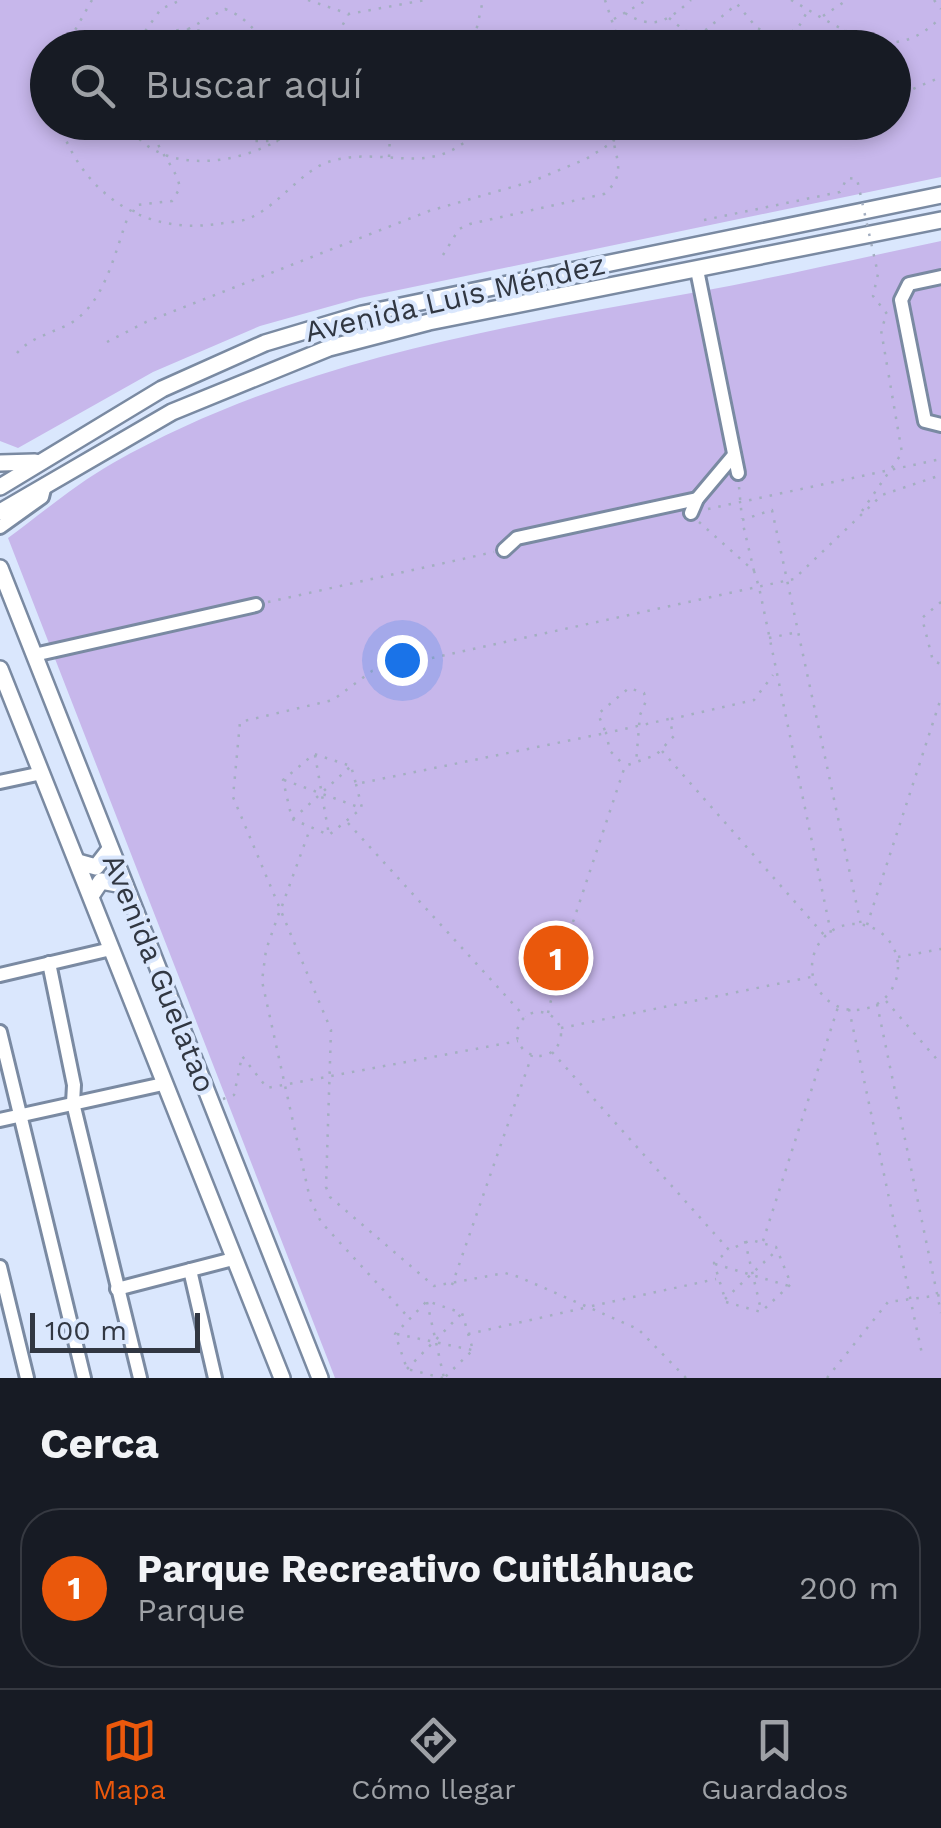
<!DOCTYPE html>
<html lang="es">
<head>
<meta charset="utf-8">
<style>
  :root { --surface:#171b24; --page:#242831; --text:#f1f3f6; --muted:#9ea1a6; --line:#363941; --accent:#ea580c }
  body { margin:0; font-family:"Work Sans",sans-serif; background:var(--page); color:var(--text) }
  .scale { position:absolute; left:30px; bottom:25px; width:170px; box-sizing:border-box; padding-left:10px; border:5px solid #313742; border-top:0; font-size:28px; line-height:35px; white-space:nowrap; color:#313742; -webkit-text-stroke:8px #dae7fd; paint-order:stroke }
  .you { position:absolute; left:402px; top:660px; width:35px; height:35px; margin:-25px; border:8px solid #fff; border-radius:50%; background:#1a73e8; box-shadow:0 0 0 15px #1a73e833 }
  .badge { display:grid; place-items:center; width:65px; height:65px; border-radius:50%; background:var(--accent); color:#fff; font-size:32px; font-weight:700 }
  .pin { position:absolute; translate:-50% -50%; border:5px solid #fff; box-shadow:0 2px 10px #0006 }
  .list { margin:0; padding:0; list-style:none }
  h2 { display:flex; justify-content:space-between; align-items:center; height:130px; margin:0; padding:0 40px; font-size:42px }
  h2 small { font-size:32px; font-weight:400; color:var(--muted) }
  .list li { display:grid; grid-template-columns:65px 1fr auto; gap:30px; align-items:center; box-sizing:border-box; height:160px; margin:0 20px 20px; padding:0 20px; border:2px solid var(--line); border-radius:40px }
  .list b { display:block; font-size:38px; white-space:nowrap }
  .list p { margin:0; font-size:32px; white-space:nowrap; color:var(--muted) }
  .list em { font-size:32px; font-style:normal; color:var(--muted) }
  .icon { flex:none; width:55px; height:55px; fill:none; stroke:currentColor; stroke-width:2; stroke-linecap:round; stroke-linejoin:round }
  .map { position:relative; flex:none; width:941px; height:1378px; overflow:hidden }
  .search { position:absolute; background:var(--surface); box-shadow:0 5px 15px #0003; left:30px; right:30px; top:30px; height:110px; display:flex; align-items:center; gap:25px; box-sizing:border-box; padding:0 35px; border-radius:55px; color:var(--muted); font-size:38px }
  .sheet { height:310px; background:var(--surface) }
  nav { display:flex; justify-content:space-around; align-items:center; box-sizing:border-box; height:140px; border-top:2px solid var(--line); background:var(--surface); font-size:28px; color:var(--muted) }
  nav a { display:grid; justify-items:center; gap:5px }
  nav .on { color:var(--accent) }
  .map>svg:first-child { display:block }
  .green { fill:#c7b7eb; fill-rule:evenodd }
  .lines { fill:none; stroke-linecap:round; stroke-linejoin:round }
  .minor-casing { stroke:#7a8aa2; stroke-width:18 }
  .major-casing { stroke:#7a8aa2; stroke-width:20 }
  .path { stroke:#a3aec0; stroke-width:2.5; stroke-dasharray:2.5 8; stroke-linecap:butt }
  .minor { stroke:#fff; stroke-width:12 }
  .major { stroke:#fff; stroke-width:15 }
  .path-bridge { stroke:#a3aec0; stroke-width:2.5; stroke-dasharray:2.5 8; stroke-linecap:butt }
  .labels { text-anchor:middle; stroke-width:8; stroke-linejoin:round; paint-order:stroke }
  .street-label { font-size:30px; fill:#313742; stroke:#dae7fd }
</style>
</head>
<body>
<div class="map">
<svg width="941" height="1378" viewBox="0 0 941 1378">
  <rect width="100%" height="100%" fill="#dae7fd"/>
  <g class="green">
    <path d="M0 0H941V177L360 298 260 326 153 372 18 448 0 441ZM48 48H894V122H48Z"/>
    <path d="M941 241V1378H335L8 538C42 513 76 484 113 463 293 361 496 328 697 292 779 277 860 258 941 241Z"/>
  </g>
  <g class="lines">
    <defs>
      <g id="minor">
        <path d="M697 270 738 473"/>
        <path d="M941 277 909 284 901 300 925 421 941 425"/>
        <path d="M691 513 697 499 734 455"/>
        <path d="M0 527 42 497 45 485"/>
        <path d="M504 550 517 538 697 499"/>
        <path d="M34 655 256 605"/>
        <path d="M0 782 42 773"/>
        <path d="M49 963 74 1085 73 1103 140 1378"/>
        <path d="M0 975 111 949"/>
        <path d="M0 1032 84 1378"/>
        <path d="M0 1120 163 1084"/>
        <path d="M0 1267 27 1378"/>
        <path d="M190 1270 215 1378"/>
        <path d="M117 1289 233 1259"/>
      </g>
      <g id="major">
        <path d="M0 463 35 462"/>
        <path d="M0 487 162 389 265 343 362 314 941 195"/>
        <path d="M0 512 172 412 329 348 429 322 941 220"/>
        <path d="M0 568 320 1378"/>
        <path d="M0 669 282 1378"/>
        <path d="M78 862 96 867 110 849"/>
        <path d="M91 896 101 881 123 885"/>
      </g>
    </defs>
    <use href="#minor" class="minor-casing"/>
    <use href="#major" class="major-casing"/>
    <g class="path">
      <path d="M308 0 349 14 425 0"/>
      <path d="M605 0 621 48"/>
      <path d="M791 0C842 28 891 70 941 17"/>
      <path d="M934 0 941 9"/>
      <path d="M625 13C653 31 668 21 691 0"/>
      <path d="M823 16 847 0"/>
      <path d="M669 18 685 31 702 33 737 4 757 28 781 38 788 48"/>
      <path d="M614 19 647 0"/>
      <path d="M188 29 225 9C252 19 255 38 278 48"/>
      <path d="M844 30 848 48"/>
      <path d="M782 37 798 28 807 12"/>
      <path d="M136 42C168 30 202 19 230 48"/>
      <path d="M333 45 355 48"/>
      <path d="M65 48 92 0"/>
      <path d="M133 48 161 9 181 0"/>
      <path d="M324 48 332 45 348 15"/>
      <path d="M402 48 475 36 524 48"/>
      <path d="M480 48 475 36 483 0"/>
      <path d="M894 97 941 77"/>
      <path d="M59 122C82 193 143 235 217 224 229 222 244 222 254 216 280 203 302 171 328 162 387 143 436 185 484 122"/>
      <path d="M127 122C158 183 262 164 301 122"/>
      <path d="M231 122 253 141H278"/>
      <path d="M376 122 390 134 410 122"/>
      <path d="M665 122 683 136"/>
      <path d="M389 157 390 135"/>
      <path d="M133 212 136 205 172 201 180 188C175 162 152 149 153 122"/>
      <path d="M443 255 459 229 470 224 604 194C623 178 619 166 614 144"/>
      <path d="M107 342 146 322 429 211 533 181 586 159 613 142 622 122"/>
      <path d="M17 353C31 337 53 333 71 323 106 302 115 250 129 214"/>
      <path d="M739 487 742 519"/>
      <path d="M708 509 941 459"/>
      <path d="M862 511 902 453 888 371"/>
      <path d="M699 522 754 571 759 587 831 933"/>
      <path d="M754 571 742 520 772 510 861 925"/>
      <path d="M268 602 494 552"/>
      <path d="M941 602 922 618 933 661 941 664"/>
      <path d="M769 638 798 632"/>
      <path d="M671 719 754 700 773 675"/>
      <path d="M662 751 825 936"/>
      <path d="M315 755 329 835"/>
      <path d="M284 780 361 808"/>
      <path d="M356 784 362 808 329 835 292 819 283 780 314 754 351 766 356 784 606 733 598 714 629 688 644 693 646 701 640 715 636 763"/>
      <path d="M293 819 350 767"/>
      <path d="M348 823 525 1017"/>
      <path d="M282 906 310 829"/>
      <path d="M279 913 266 950 262 981 310 1199 321 1222 409 1318"/>
      <circle cx="855" cy="967" r="43"/>
      <path d="M867 925 941 698"/>
      <path d="M898 957 941 949"/>
      <path d="M886 1001 941 1064"/>
      <path d="M877 1004 941 1313"/>
      <path d="M849 1009 922 1354"/>
      <circle cx="539" cy="1034" r="22"/>
      <path d="M548 1013 561 958 625 766 656 755 674 736 669 719 606 733 610 751 625 766"/>
      <path d="M561 1028 811 977"/>
      <path d="M552 1052 729 1250 751 1240 776 1247 791 1284 761 1312 726 1302 714 1263 729 1250"/>
      <path d="M223 1099 234 1095 242 1056 267 1088 518 1041"/>
      <path d="M745 1241 761 1310"/>
      <path d="M763 1241 838 1007"/>
      <path d="M715 1264 789 1286"/>
      <path d="M452 1285 532 1055"/>
      <path d="M725 1299 777 1250"/>
      <path d="M427 1302 444 1378"/>
      <path d="M592 1306 716 1279"/>
      <path d="M397 1334 472 1350"/>
      <path d="M468 1334 584 1308"/>
      <path d="M407 1369 461 1314"/>
      <path d="M443 1378 407 1369 395 1334 427 1301 462 1313 473 1350 444 1378"/>
      <path d="M686 1378 638 1329 519 1277 505 1273 434 1286 330 1197 326 1187 331 1030 233 797 240 722 333 700 372 671 794 579 882 495 941 475"/>
      <path d="M827 1378 888 1302 941 1295"/>
    </g>
    <use href="#minor" class="minor"/>
    <use href="#major" class="major"/>
    <path class="path-bridge" d="M704 220 840 192 847 178 857 179 878 274 873 296 887 314 881 330 888 371"/>
  </g>
  <g class="labels">
    <g class="street-label">
      <text transform="translate(455 298) rotate(-13)" y="10">Avenida Luis Méndez</text>
      <text transform="translate(159 973) rotate(68)" y="10">Avenida Guelatao</text>
    </g>
  </g>
</svg>
<div class="scale">100 m</div>
<div class="you"></div>
<div class="pin badge" style="left:556px;top:958px">1</div>
<div class="search"><svg class="icon" aria-label="search" viewBox="0 0 24 24"><circle cx="10" cy="10" r="6"/><path d="M15 15l6 6"/></svg>Buscar aquí</div>
</div>
<section class="sheet">
<h2>Cerca<small></small></h2>
<ul class="list">
<li><span class="badge">1</span><div><b>Parque Recreativo Cuitláhuac</b><p>Parque</p></div><em>200 m</em></li>
</ul>
</section>
<nav>
<a class="on"><svg class="icon" aria-label="map" viewBox="0 0 24 24"><path d="M3 6l6-2 6 2 6-2v14l-6 2-6-2-6 2zM9 4v14M15 6v14"/></svg>Mapa</a>
<a><svg class="icon" aria-label="directions" viewBox="0 0 24 24"><path d="M12 3l9 9-9 9-9-9zM9 14v-3h6M13 9l2 2-2 2"/></svg>Cómo llegar</a>
<a><svg class="icon" aria-label="saved" viewBox="0 0 24 24"><path d="M7 4h10v16l-5-4-5 4z"/></svg>Guardados</a>
</nav>
</body>
</html>
